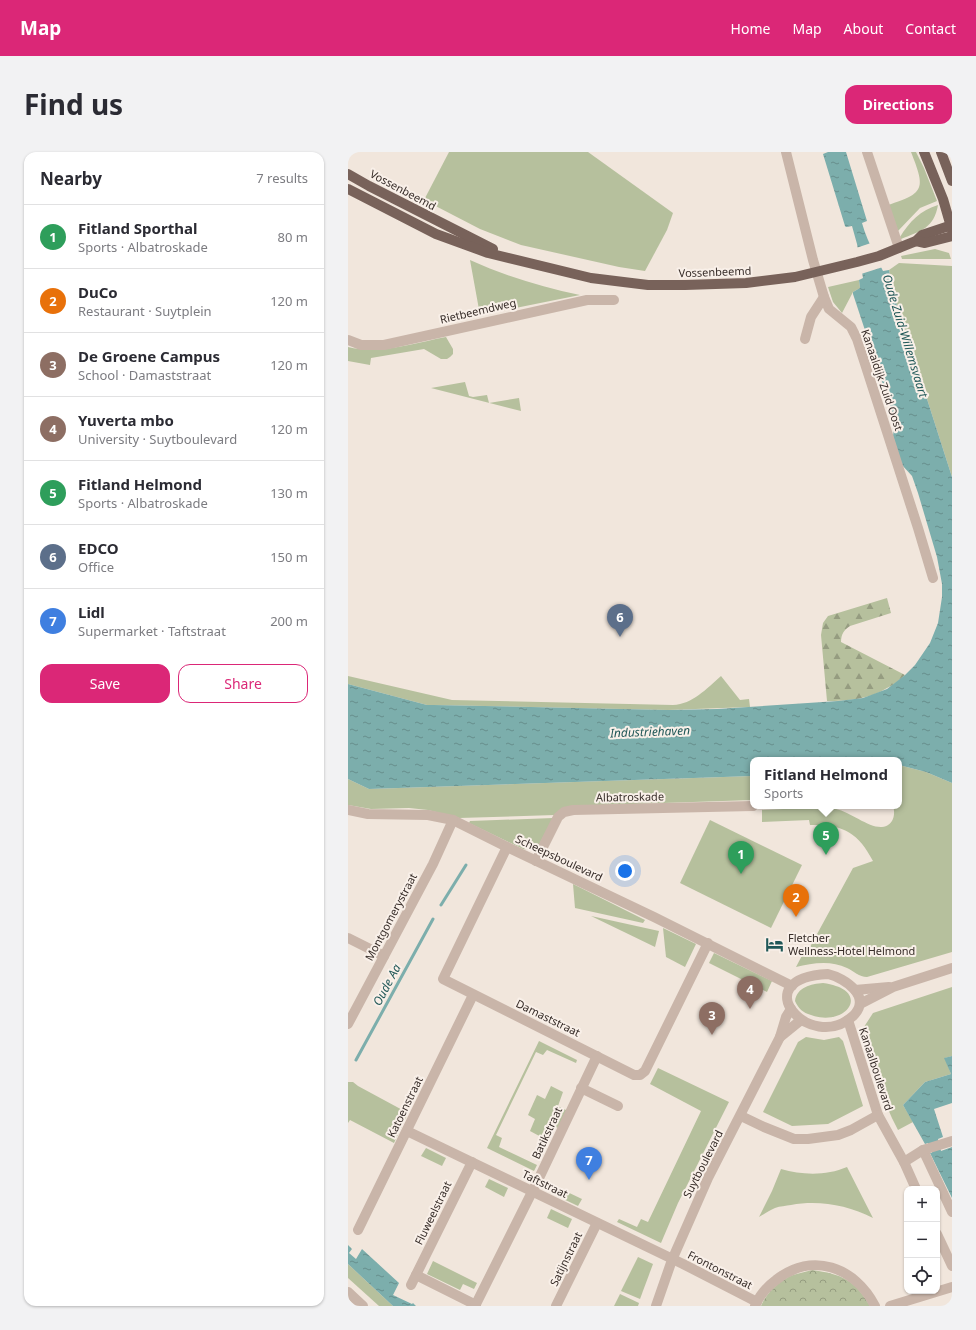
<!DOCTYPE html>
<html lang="en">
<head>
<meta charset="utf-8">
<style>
  :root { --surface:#fff; --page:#f2f2f3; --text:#2b2b33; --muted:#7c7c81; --line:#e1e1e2; --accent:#db2777 }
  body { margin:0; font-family:"Noto Sans",sans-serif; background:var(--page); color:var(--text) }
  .controls { position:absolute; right:12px; bottom:12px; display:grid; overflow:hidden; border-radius:8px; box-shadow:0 1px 3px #0004 }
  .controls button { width:36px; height:36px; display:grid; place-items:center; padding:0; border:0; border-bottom:1px solid var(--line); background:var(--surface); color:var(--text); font:20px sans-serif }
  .you { position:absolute; left:277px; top:719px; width:14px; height:14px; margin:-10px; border:3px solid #fff; border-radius:50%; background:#1a73e8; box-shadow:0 0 0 6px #1a73e833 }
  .badge { display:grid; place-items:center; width:26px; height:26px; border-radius:50%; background:var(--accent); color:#fff; font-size:13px; font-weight:700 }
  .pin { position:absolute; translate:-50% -33px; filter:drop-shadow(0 1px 2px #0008) }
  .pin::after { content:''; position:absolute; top:21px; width:14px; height:12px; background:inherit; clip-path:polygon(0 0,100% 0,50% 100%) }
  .popup { position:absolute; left:402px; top:605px; width:152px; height:52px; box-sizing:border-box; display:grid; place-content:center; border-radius:8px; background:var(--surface); filter:drop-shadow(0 1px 3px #0005); font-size:13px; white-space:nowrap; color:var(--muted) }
  .popup b { font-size:15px; color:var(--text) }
  .popup::after { content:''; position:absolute; left:50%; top:100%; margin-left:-8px; border:8px solid transparent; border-top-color:var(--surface) }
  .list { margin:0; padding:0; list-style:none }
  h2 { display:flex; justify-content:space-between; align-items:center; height:52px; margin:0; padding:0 16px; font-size:17px }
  h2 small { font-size:13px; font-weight:400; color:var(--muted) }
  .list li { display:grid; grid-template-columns:26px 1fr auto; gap:12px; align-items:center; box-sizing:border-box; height:64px; padding:0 16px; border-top:1px solid var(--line) }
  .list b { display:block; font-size:15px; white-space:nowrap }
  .list p { margin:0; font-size:13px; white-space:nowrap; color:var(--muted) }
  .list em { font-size:13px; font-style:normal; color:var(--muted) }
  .actions { display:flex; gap:8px; padding:12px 16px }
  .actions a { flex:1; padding:9px 0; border:1px solid var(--accent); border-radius:12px; text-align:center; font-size:14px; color:var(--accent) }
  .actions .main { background:var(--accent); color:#fff }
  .icon { flex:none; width:22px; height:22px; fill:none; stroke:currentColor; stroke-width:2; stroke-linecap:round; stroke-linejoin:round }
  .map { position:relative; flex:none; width:604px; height:1154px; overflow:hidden; border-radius:12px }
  header { display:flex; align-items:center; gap:24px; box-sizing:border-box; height:56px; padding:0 20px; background:var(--accent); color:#fff }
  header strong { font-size:19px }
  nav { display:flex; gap:22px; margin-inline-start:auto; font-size:14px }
  .intro { display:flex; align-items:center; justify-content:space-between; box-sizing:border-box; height:96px; padding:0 24px }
  h1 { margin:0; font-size:28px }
  .button { padding:10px 18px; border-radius:12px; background:var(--accent); color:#fff; font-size:14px; font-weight:700 }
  main { display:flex; gap:24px; padding:0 24px }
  aside { flex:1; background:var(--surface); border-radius:12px; box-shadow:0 1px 3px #0004 }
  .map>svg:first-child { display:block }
  .green { fill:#b6c09d }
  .forest { fill:url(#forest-firs) }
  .park { fill:url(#park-crowns) }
  .water { fill:url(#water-ripples) }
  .pier { fill:#f1e6dc }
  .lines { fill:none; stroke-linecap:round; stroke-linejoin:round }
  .stream { stroke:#7caeac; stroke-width:3 }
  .minor { stroke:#c9b5a9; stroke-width:10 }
  .major { stroke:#78625a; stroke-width:10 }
  .labels { text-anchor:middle; stroke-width:4; stroke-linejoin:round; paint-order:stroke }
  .street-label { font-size:11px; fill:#362c28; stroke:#f9f0e9 }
  .poi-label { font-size:11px; fill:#362c28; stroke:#f9f0e9; text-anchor:start }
  .water-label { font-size:12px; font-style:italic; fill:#1f5757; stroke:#f9f0e9 }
</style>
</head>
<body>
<header>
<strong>Map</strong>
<nav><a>Home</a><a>Map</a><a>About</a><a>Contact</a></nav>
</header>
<div class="intro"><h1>Find us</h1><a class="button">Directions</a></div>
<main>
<aside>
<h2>Nearby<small>7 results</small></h2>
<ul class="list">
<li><span class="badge" style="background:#2e9e5b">1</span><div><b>Fitland Sporthal</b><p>Sports · Albatroskade</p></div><em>80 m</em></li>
<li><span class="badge" style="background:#e8710a">2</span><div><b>DuCo</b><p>Restaurant · Suytplein</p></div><em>120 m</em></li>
<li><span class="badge" style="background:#8d6e63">3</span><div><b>De Groene Campus</b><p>School · Damaststraat</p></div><em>120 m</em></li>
<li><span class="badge" style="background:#8d6e63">4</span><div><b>Yuverta mbo</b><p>University · Suytboulevard</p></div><em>120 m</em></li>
<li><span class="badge" style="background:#2e9e5b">5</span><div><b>Fitland Helmond</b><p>Sports · Albatroskade</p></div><em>130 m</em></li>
<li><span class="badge" style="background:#5c6f8a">6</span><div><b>EDCO</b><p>Office</p></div><em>150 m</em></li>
<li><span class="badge" style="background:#3f7fe0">7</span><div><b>Lidl</b><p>Supermarket · Taftstraat</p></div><em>200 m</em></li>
</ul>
<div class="actions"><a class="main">Save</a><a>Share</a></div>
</aside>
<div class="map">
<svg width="604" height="1154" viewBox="0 0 604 1154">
  <defs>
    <pattern id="forest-firs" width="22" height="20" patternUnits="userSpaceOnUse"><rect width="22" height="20" fill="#b6c09d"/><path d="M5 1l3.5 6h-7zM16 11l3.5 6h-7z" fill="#959c80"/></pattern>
    <pattern id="park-crowns" width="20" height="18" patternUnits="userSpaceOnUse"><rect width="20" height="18" fill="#b6c09d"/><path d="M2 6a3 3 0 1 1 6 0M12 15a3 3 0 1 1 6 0" fill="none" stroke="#959c80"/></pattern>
    <pattern id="water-ripples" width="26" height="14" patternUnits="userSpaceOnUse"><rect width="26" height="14" fill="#7caeac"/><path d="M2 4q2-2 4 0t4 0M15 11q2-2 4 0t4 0" fill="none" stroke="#668e8c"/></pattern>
  </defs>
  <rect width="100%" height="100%" fill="#f1e6dc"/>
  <g class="green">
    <path d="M101 0H240L325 61 319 78 297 119 271 115 173 93 132 77 76 48Z"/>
    <path d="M563 0H568L576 16 589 49 572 56 549 80 540 53C578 41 577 36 563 0Z"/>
    <path d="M590 53C586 76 573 79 553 87L552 85C561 70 573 58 590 53Z"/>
    <path d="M587 97 601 101 603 107H554L553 104Z"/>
    <path d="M122 108C157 124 194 135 232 143L132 163Z"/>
    <path d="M551 111 604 114V325L546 144 541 118Z"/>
    <path d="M511 128 512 136 505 140 494 161 485 150 480 135Z"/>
    <path d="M98 185 105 197V202L102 205 99 207H93L76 197 23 206 22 213 0 209V195C32 203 66 191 98 185Z"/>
    <path d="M117 230 121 244 125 245 139 243 141 251 171 246 173 259 83 236Z"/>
    <path d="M0 524 104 548 325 553C345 552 358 537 373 524L392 548 401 547 402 555 320 558 86 553H79L0 532Z"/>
    <path d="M551 613 578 620 604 631V800L519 825C511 825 506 819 499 816 483 808 464 811 448 815L459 794 462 795 505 716 525 709C510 680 494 672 462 673L461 668 414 670V658C428 657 443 657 457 656 467 656 478 655 488 657 502 660 521 676 534 675 545 674 548 663 545 654H551Z"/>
    <path d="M405 624V648L225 654 207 663 111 666 80 658 61 656 23 657 0 653V627L21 637Z"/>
    <path d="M205 666 191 693C186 697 182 698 175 697L121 671 122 669Z"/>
    <path d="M362 668 454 713 423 776 332 731Z"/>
    <path d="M225 732 297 768 295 771 227 756Z"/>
    <path d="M243 764 311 779 307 795Z"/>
    <path d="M315 776 348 792 337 815 318 805Z"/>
    <path d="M366 801 424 829 419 840 361 811Z"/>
    <path d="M475 831C526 838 498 876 463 863 455 861 450 856 447 849 449 835 463 832 475 831Z"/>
    <path d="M604 835V904L597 906 603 922 577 930 555 953 565 970 550 978C533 946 524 912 514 878L525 861Z"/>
    <path d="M458 885 476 888 491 885 495 889 515 954 480 972 444 974 415 960 450 890Z"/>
    <path d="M191 889 229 908 228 911 199 898 195 903 188 900 148 983 154 986 151 995 189 1013 186 1019 139 996Z"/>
    <path d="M310 916 381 950 330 1051 313 1091 269 1070 271 1067 289 1075 293 1067 300 1070 353 959 302 932Z"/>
    <path d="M0 930H5L10 934 60 961 46 991 2 968 0 971Z"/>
    <path d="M203 934 215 940 210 954 222 960 214 978 202 972 195 986 182 979 187 967 180 963 189 943 197 947Z"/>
    <path d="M78 996 98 1006 94 1014 73 1004Z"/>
    <path d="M499 1015 525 1066C499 1053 471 1048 443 1053 438 1054 432 1054 427 1056 422 1058 416 1062 411 1065L424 1039 433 1017C454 1023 478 1024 499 1015Z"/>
    <path d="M141 1027 160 1036 156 1045 137 1035Z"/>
    <path d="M213 1037 234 1047 230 1054 209 1044Z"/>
    <path d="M203 1057 224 1067 220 1076 199 1066Z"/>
    <path d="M290 1105 305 1112 292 1147 273 1139Z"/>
    <path d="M85 1109 129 1131 126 1137 115 1132 112 1138 79 1122Z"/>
    <path d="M0 1112 45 1154H31L0 1126Z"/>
    <path d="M272 1142 291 1151 290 1154H266Z"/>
  </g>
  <path class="forest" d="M539 446 543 461 502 474C496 478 493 482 493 490L557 523C551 528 546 533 539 536 522 547 499 549 479 549L473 483 475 471 480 464Z"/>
  <path class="park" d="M464 1118C494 1122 507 1128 522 1154H413C418 1141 432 1128 445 1123 451 1121 458 1120 464 1118Z"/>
  <g class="water">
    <path d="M480 0H498L519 69 514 71C518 86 527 103 535 119L541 118 546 144 604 325V631L578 620 551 613V608H405V624L21 637 0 627V532L79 553H86L320 558 369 557 490 549 515 546 539 537 557 523 567 513 582 491 590 471 594 445V432L589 405 570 341 564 324 554 313 545 284 547 269 505 142V140L512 136 511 128 515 126 509 92 504 74 498 75 497 74 475 2Z"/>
    <path d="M604 904V951L586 957 595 985 590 987 593 999 604 995V1046L582 1001H584L580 991 577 992 555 953 577 930 603 922 596 906Z"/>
    <path d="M0 1093 4 1097 1 1101 8 1107 14 1097 51 1131 45 1143 64 1152 65 1151 68 1154H45L0 1112Z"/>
  </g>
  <path class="pier" d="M523 91 535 115 513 122 508 96Z"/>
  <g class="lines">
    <g class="stream">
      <path d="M93 753 118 713"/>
      <path d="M8 908 85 767"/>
    </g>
    <g class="minor">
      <path d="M438 0 465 108 476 145 481 157 503 175 509 187 570 376 585 426"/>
      <path d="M519 0 551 96"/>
      <path d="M457 187 463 165 476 145"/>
      <path d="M0 188 13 193H36L239 148H266"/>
      <path d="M0 658 20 662 80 663 105 668 159 695 306 765 444 834"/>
      <path d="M159 695 95 827 286 923H292L297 919 360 791"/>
      <path d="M188 709 210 665 216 660 225 658 405 654"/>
      <path d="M0 786 36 804"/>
      <path d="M480 822C497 826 525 845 505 864 462 903 395 826 480 822Z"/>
      <path d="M507 838 541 835"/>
      <path d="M512 852 545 835 604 816"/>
      <path d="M500 868 530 963 556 1010 568 1037"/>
      <path d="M0 872 85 712 105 668"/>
      <path d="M432 885 453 868"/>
      <path d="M233 936 270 954"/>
      <path d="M393 964 416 975 446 987H460L490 983 503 978 530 963"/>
      <path d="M59 979 335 1112 409 1150"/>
      <path d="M575 998 604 1060"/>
      <path d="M556 1010 575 998 604 989"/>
      <path d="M10 1078 125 843"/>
      <path d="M589 1082 604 1114"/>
      <path d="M68 1123 128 1153"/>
      <path d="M63 1133 124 1010"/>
      <path d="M0 1140 15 1154"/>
      <path d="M127 1154 192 1024 249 904"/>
      <path d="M208 1154 249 1071"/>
      <path d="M308 1154 324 1108 360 1026 432 885 438 865 443 857"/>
      <path d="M407 1154C411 1144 420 1134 428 1128 464 1099 507 1115 527 1154"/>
      <path d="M542 1154 604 1135"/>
    </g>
    <g class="major">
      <path d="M576 0 595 47 604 78"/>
      <path d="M593 0 604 29"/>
      <path d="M0 22 21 34 145 97"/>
      <path d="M0 37 88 82 140 101 243 126 300 133H337L398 131 447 125 509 110 531 104 568 89 574 83 604 73"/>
      <path d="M568 89 577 91 604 84"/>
    </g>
  </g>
  <defs>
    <symbol id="hotel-bare" viewBox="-9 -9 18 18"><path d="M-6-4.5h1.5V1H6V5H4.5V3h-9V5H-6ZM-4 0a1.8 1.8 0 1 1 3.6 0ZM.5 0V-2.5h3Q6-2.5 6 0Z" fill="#1f5757" stroke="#f9f0e9" stroke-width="2.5" paint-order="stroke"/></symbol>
  </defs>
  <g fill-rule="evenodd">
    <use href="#hotel-bare" x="414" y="780" width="25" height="25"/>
  </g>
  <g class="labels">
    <g class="street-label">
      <text transform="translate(55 38) rotate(28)" y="4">Vossenbeemd</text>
      <text transform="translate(367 120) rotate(-2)" y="4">Vossenbeemd</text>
      <text transform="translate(130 159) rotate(-13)" y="4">Rietbeemdweg</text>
      <text transform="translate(534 228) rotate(71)" y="4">Kanaaldijk Zuid Oost</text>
      <text transform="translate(282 645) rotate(-1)" y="4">Albatroskade</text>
      <text transform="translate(211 706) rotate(25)" y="4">Scheepsboulevard</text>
      <text transform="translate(43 765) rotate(-62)" y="4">Montgomerystraat</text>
      <text transform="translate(200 866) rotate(26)" y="4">Damaststraat</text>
      <text transform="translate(528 917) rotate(72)" y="4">Kanaalboulevard</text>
      <text transform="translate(57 955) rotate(-64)" y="4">Katoenstraat</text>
      <text transform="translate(199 981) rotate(-65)" y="4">Batikstraat</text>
      <text transform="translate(355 1012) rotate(-63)" y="4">Suytboulevard</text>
      <text transform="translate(197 1032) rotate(26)" y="4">Taftstraat</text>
      <text transform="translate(85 1061) rotate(-64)" y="4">Fluweelstraat</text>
      <text transform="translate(218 1107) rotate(-64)" y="4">Satijnstraat</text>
      <text transform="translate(372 1118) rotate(27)" y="4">Frontonstraat</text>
    </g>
    <g class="poi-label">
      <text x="440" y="790">Fletcher<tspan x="440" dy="13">Wellness-Hotel Helmond</tspan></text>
    </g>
    <g class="water-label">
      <text transform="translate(557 184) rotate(73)" y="4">Oude Zuid-Willemsvaart</text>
      <text transform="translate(302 580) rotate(-2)" y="4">Industriehaven</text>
      <text transform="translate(39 833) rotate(-62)" y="4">Oude Aa</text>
    </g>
  </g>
</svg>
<div class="controls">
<button>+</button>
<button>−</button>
<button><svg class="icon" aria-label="locate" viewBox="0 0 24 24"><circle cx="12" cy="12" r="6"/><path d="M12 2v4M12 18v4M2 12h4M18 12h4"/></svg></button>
</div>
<div class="you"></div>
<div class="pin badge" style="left:393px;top:722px;background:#2e9e5b">1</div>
<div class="pin badge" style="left:448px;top:765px;background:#e8710a">2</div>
<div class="pin badge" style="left:364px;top:883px;background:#8d6e63">3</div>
<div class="pin badge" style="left:402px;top:857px;background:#8d6e63">4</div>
<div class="pin badge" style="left:478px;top:703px;background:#2e9e5b">5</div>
<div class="popup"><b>Fitland Helmond</b>Sports</div>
<div class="pin badge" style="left:272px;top:485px;background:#5c6f8a">6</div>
<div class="pin badge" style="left:241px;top:1028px;background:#3f7fe0">7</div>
</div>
</main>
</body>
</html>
